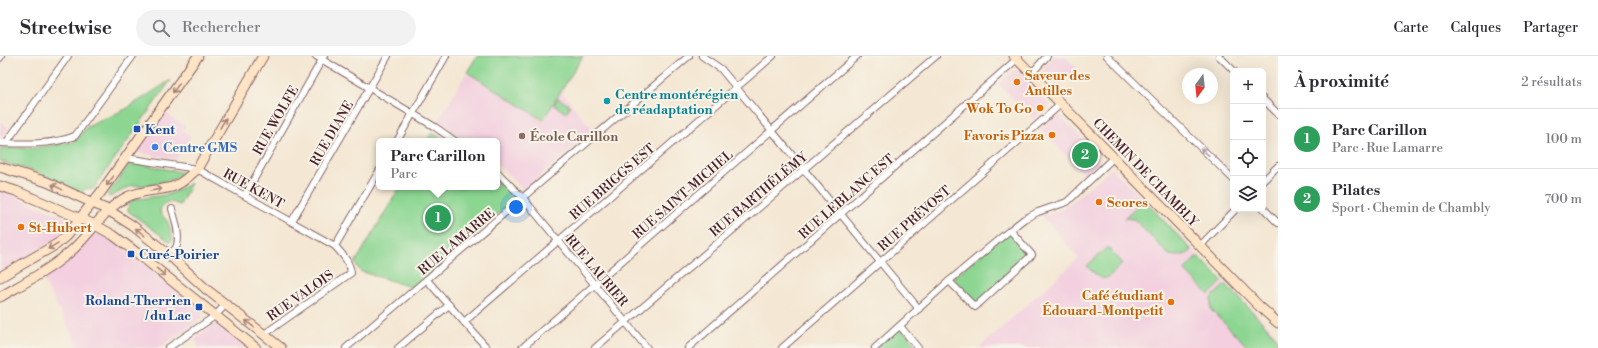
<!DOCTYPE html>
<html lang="fr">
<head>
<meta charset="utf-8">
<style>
  :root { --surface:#fff; --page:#f2f2f3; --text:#2b2b33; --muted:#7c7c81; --line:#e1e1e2; --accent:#b5179e }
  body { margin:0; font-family:"Libre Bodoni",serif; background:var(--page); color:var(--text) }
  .controls { position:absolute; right:12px; top:12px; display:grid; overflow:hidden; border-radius:6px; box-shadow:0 4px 16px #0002 }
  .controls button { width:36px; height:36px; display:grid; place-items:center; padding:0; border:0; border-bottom:1px solid var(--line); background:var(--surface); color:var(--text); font:20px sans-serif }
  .compass { position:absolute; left:1182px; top:12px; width:36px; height:36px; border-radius:50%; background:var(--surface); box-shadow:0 4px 16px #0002; rotate:195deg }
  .you { position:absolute; left:516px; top:151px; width:14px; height:14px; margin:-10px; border:3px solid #fff; border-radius:50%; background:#1a73e8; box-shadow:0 0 0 6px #1a73e833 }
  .badge { display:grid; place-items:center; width:26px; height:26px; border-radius:50%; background:var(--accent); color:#fff; font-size:13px; font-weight:700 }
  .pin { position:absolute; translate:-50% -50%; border:2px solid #fff; box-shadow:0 1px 4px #0006 }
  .popup { position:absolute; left:376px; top:82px; width:124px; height:52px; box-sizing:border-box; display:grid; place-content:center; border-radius:6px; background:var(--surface); filter:drop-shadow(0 1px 3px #0005); font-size:13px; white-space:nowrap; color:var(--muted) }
  .popup b { font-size:15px; color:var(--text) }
  .popup::after { content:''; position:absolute; left:50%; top:100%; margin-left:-8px; border:8px solid transparent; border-top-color:var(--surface) }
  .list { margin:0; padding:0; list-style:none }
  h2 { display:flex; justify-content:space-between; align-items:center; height:52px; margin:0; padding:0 16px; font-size:17px }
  h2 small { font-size:13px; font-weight:400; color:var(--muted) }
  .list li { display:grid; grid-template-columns:26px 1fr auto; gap:12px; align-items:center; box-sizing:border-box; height:60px; padding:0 16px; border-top:1px solid var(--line) }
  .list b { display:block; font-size:15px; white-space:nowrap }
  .list p { margin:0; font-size:13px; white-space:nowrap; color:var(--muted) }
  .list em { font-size:13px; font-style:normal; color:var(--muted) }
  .icon { flex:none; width:22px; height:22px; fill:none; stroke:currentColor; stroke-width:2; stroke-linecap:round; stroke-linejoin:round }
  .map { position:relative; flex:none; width:1278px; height:292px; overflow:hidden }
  header { display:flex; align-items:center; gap:24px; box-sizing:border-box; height:56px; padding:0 20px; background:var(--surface); border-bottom:1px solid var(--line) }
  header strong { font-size:19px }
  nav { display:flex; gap:22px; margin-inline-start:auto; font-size:14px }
  .search { width:280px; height:36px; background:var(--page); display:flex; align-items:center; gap:10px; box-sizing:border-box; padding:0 14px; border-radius:22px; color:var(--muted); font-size:15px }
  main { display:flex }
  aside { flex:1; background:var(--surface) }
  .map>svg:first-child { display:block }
  .built { fill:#f3cfdf }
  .green { fill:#8cd692; stroke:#6b7a5e }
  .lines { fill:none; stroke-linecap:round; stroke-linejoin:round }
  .street-casing { stroke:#866566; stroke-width:8 }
  .secondary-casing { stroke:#866566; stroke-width:11 }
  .street { stroke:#fff; stroke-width:6 }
  .secondary { stroke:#ffe4c6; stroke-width:9 }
  .oneway { stroke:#a48278 }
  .oneway2 { stroke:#ae9aa0 }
  .food-dot { fill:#e8710a; stroke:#f7f3e8; stroke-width:1.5 }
  .culture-dot { fill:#0f9aa8; stroke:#f7f3e8; stroke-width:1.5 }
  .transit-dot { fill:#1a4fb4; stroke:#f7f3e8; stroke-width:1.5 }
  .education-dot { fill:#8d6e63; stroke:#f7f3e8; stroke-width:1.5 }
  .shop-dot { fill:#3f7fe0; stroke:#f7f3e8; stroke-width:1.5 }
  .labels { text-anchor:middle; stroke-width:4; stroke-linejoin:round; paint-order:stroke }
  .food-label { font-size:13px; font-weight:bold; fill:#c56008; stroke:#f7f3e8; text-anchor:start }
  .culture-label { font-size:13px; font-weight:bold; fill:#0d838f; stroke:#f7f3e8; text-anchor:start }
  .street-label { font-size:13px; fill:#4a1f2b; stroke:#f7f3e8 }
  .transit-label { font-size:13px; font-weight:bold; fill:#164399; stroke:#f7f3e8; text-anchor:start }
  .education-label { font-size:13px; font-weight:bold; fill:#785e54; stroke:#f7f3e8; text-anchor:start }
  .shop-label { font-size:13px; font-weight:bold; fill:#366cbe; stroke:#f7f3e8; text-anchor:start }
</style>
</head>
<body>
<header>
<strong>Streetwise</strong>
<div class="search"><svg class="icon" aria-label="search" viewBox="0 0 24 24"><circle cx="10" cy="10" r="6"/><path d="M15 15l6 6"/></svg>Rechercher</div>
<nav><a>Carte</a><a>Calques</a><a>Partager</a></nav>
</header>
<main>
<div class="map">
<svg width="1278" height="292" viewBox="0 0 1278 292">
  <rect width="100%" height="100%" fill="#f7f3e8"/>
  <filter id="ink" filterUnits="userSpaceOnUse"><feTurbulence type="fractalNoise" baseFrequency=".025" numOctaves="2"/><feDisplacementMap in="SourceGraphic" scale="8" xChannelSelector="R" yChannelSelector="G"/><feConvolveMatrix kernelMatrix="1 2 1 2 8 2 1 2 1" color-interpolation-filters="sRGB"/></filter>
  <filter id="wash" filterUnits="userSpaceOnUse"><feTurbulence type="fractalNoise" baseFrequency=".012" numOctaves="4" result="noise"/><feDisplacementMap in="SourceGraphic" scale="16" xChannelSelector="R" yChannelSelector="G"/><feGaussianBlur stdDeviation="0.9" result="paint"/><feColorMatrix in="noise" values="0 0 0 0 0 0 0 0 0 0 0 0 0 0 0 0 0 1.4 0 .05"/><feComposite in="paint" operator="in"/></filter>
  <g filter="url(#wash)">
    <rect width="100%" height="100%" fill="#f4e7d3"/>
    <g class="built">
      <path d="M1054 0H1064L1077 12 1058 32 1043 16V13Z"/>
      <path d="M1016 13 1050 49 1034 64 998 28Z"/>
      <path d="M467 16 542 64 561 35 593 74 525 133H522L510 119 497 109V85H465L438 65Z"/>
      <path d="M163 56 185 70 182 74 191 81 176 103 136 96 135 95Z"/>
      <path d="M1058 58 1098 99V108L1085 119 1040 72Z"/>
      <path d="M0 66 9 72 1 81H0Z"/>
      <path d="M1112 112 1272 274 1278 281V292H979L1079 202 1041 159 1057 155 1073 145Z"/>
      <path d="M0 134 71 164 68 174 59 182 0 216Z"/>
      <path d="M93 176 98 179 99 177 106 181 153 214 203 256 202 262 160 292H79L42 221 86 185 88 186Z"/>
      <path d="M215 268H219L249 292H200L194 283Z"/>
    </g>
    <g class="green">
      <path d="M477 0H583L543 64 467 16Z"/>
      <path d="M171 24 93 133 86 132 82 137 36 116 0 105V92H34L74 86 87 71 126 53Z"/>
      <path d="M558 42 570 50 566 57 554 49Z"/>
      <path d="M432 76 445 85H427Z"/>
      <path d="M131 106 185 117 174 123 153 129 131 130 110 141 107 139Z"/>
      <path d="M497 121 515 140V143L414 232 360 215 355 207 400 131H497Z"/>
      <path d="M191 127 180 149 171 146H167L162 150 160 154 161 158 168 166 173 184 170 186 128 155 129 147 132 144 165 139 173 137Z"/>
      <path d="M1144 144 1192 194C1186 200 1178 201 1169 199L1134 163 1124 162Z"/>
      <path d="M1010 174 1032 199 975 251 949 225Z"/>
      <path d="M1107 191 1123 207C1105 224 1106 230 1087 210Z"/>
      <path d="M1198 200 1223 225 1209 239 1184 214Z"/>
      <path d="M1226 228 1278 283V292H1249L1211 254V242Z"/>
      <path d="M900 270 918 292H875Z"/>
    </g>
  </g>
  <g filter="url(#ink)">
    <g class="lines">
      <defs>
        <g id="street">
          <path d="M316 0 435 71 455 85"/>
          <path d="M702 0 721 13 919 253"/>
          <path d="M1107 0 1233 123"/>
          <path d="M1219 0 1234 15"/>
          <path d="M0 2 1 0"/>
          <path d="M1031 18 1047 0"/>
          <path d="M1263 43 1278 58"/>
          <path d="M397 85 446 0"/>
          <path d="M0 87C24 88 52 89 75 80L133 0"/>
          <path d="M6 87 68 0"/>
          <path d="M126 102 197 113 335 190C342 198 350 206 351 217L263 279"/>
          <path d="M497 116 523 142 647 292"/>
          <path d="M1263 125 1278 110"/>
          <path d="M245 139 324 0"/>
          <path d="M1263 152 1278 167"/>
          <path d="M292 165 388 0"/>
          <path d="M335 190 379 115"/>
          <path d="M1200 190 1236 153"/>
          <path d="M168 198C171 197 174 194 176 192 181 181 175 163 172 153"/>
          <path d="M427 224 487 292"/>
          <path d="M949 225 975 251 1032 199 1010 174"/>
          <path d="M464 266 773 0"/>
          <path d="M900 270 918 292"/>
          <path d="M168 292 215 260 226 248"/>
          <path d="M346 292 689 0"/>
          <path d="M398 292 449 249"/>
          <path d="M522 292 857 0"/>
          <path d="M595 292 936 0"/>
          <path d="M688 292 1017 3"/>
          <path d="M782 292 1061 48"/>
          <path d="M875 292 949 225 1010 174 1024 163 1038 156 1067 146 1113 102"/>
        </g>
        <g id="secondary">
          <path d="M1014 0 1259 250 1278 267"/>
          <path d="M0 111 47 126 108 154 133 170 168 198 206 233 281 292"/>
          <path d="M0 130 16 135 95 169 113 179 137 197 256 292"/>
          <path d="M0 221 57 188 66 180 101 136 198 0"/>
          <path d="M0 241C24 227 49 214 70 196 90 179 103 153 127 141 141 134 157 135 172 131 182 128 189 120 197 113L263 0"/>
        </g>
      </defs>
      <use href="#street" class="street-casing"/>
      <use href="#secondary" class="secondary-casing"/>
      <use href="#street" class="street"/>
      <use href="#secondary" class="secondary"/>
    </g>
    <defs><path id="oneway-shaft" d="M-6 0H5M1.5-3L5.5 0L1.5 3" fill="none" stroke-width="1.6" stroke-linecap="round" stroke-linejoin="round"/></defs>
    <g class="oneway">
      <use href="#oneway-shaft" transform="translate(176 32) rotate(125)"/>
      <use href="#oneway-shaft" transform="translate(223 67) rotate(-60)"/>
      <use href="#oneway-shaft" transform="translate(110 125) rotate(126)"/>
      <use href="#oneway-shaft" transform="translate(57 131) rotate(-154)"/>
      <use href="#oneway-shaft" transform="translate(156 134) rotate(-10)"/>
      <use href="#oneway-shaft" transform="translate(140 176) rotate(-142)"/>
      <use href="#oneway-shaft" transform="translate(53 190) rotate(149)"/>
      <use href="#oneway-shaft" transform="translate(161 216) rotate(39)"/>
      <use href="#oneway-shaft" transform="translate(250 268) rotate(-140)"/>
    </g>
    <use class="oneway2" href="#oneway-shaft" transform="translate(1205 96) rotate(-136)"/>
  </g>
  <g class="food-dot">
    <circle cx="1017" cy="26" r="4"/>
    <circle cx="1040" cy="52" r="4"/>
    <circle cx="1052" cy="79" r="4"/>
    <circle cx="1099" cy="146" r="4"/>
    <circle cx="21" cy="171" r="4"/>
    <circle cx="1171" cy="246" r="4"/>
  </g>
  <circle class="culture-dot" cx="607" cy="45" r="4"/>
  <g class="transit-dot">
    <rect x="133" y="69" width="8" height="8" rx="2"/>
    <rect x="127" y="194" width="8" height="8" rx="2"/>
    <rect x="195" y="247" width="8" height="8" rx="2"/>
  </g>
  <circle class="education-dot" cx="522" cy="80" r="4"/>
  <circle class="shop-dot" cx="155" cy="91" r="4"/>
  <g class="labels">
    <g class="food-label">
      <text x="1025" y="24">Saveur des<tspan x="1025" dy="15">Antilles</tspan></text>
      <text x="1032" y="57" text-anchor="end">Wok To Go</text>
      <text x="1044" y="84" text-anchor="end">Favoris Pizza</text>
      <text x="1107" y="151">Scores</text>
      <text x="29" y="176">St-Hubert</text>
      <text x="1163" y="244" text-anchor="end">Café étudiant<tspan x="1163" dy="15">Édouard-Montpetit</tspan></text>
    </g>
    <g class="culture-label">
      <text x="615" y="43">Centre montérégien<tspan x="615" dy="15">de réadaptation</tspan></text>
    </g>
    <g class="street-label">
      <text transform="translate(275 64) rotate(-60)" y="5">RUE WOLFE</text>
      <text transform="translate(331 77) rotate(-60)" y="5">RUE DIANE</text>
      <text transform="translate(1146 116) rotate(46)" y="5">CHEMIN DE CHAMBLY</text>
      <text transform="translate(612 125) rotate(-41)" y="5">RUE BRIGGS EST</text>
      <text transform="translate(254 132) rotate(29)" y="5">RUE KENT</text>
      <text transform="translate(682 138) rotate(-41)" y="5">RUE SAINT-MICHEL</text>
      <text transform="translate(758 138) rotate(-40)" y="5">RUE BARTHÉLÉMY</text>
      <text transform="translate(846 140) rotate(-41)" y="5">RUE LEBLANC EST</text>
      <text transform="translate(914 162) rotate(-41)" y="5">RUE PRÉVOST</text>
      <text transform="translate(456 185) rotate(-40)" y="5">RUE LAMARRE</text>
      <text transform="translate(597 214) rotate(50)" y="5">RUE LAURIER</text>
      <text transform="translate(300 239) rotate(-35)" y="5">RUE VALOIS</text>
    </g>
    <g class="transit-label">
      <text x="145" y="78">Kent</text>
      <text x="139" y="203">Curé-Poirier</text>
      <text x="191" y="249" text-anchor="end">Roland-Therrien<tspan x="191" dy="15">/ du Lac</tspan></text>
    </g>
    <g class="education-label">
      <text x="530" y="85">École Carillon</text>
    </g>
    <g class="shop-label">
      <text x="163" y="96">Centre GMS</text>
    </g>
  </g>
</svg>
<div class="controls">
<button>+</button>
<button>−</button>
<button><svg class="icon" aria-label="locate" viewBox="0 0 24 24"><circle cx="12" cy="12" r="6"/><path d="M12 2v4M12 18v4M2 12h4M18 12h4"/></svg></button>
<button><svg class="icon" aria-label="layers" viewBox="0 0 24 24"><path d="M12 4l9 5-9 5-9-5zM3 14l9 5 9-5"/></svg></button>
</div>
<svg class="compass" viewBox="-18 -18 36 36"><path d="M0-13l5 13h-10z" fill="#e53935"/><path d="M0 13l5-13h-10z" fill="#7c7c81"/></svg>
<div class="you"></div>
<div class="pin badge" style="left:438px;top:162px;background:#2e9e5b">1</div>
<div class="popup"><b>Parc Carillon</b>Parc</div>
<div class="pin badge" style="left:1085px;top:99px;background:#2e9e5b">2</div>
</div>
<aside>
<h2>À proximité<small>2 résultats</small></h2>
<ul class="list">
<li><span class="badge" style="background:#2e9e5b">1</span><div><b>Parc Carillon</b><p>Parc · Rue Lamarre</p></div><em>100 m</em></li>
<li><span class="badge" style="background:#2e9e5b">2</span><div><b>Pilates</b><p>Sport · Chemin de Chambly</p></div><em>700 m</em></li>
</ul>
</aside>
</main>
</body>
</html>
